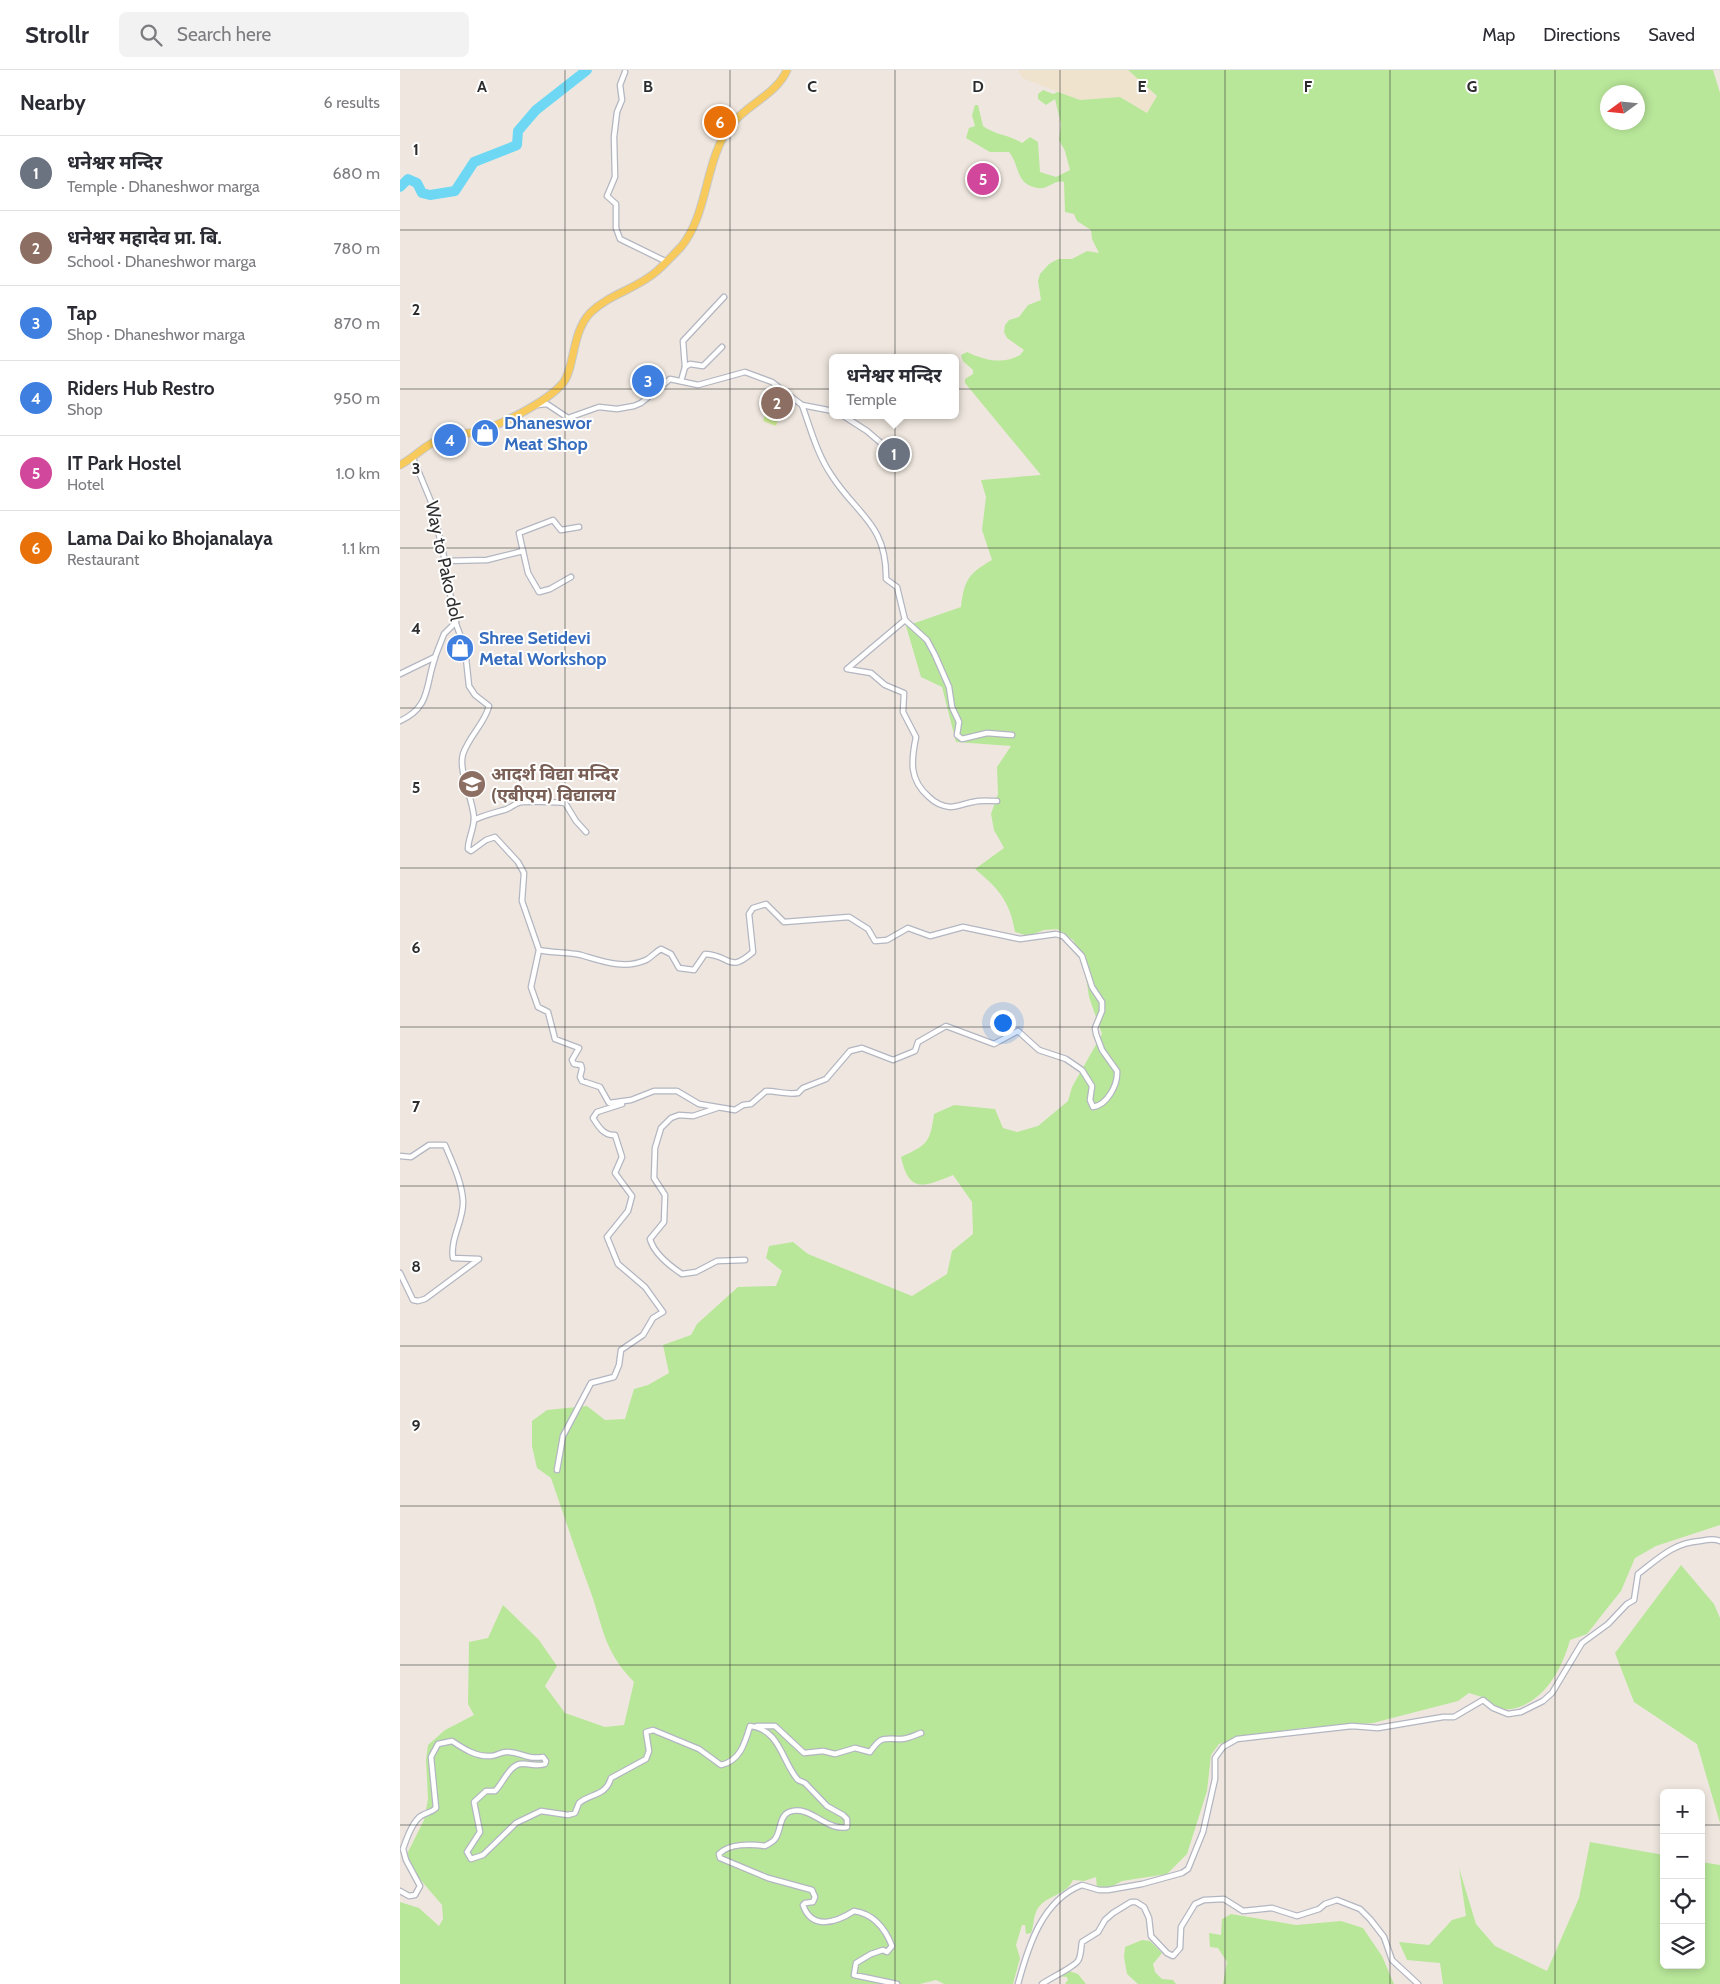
<!DOCTYPE html>
<html lang="en">
<head>
<meta charset="utf-8">
<style>
  :root { --surface:#fff; --page:#f2f2f3; --text:#2b2b33; --muted:#7c7c81; --line:#e1e1e2; --accent:#3b6bff }
  body { margin:0; font-family:Cabin,"Noto Sans Devanagari",sans-serif; background:var(--page); color:var(--text) }
  .controls { position:absolute; right:15px; bottom:15px; display:grid; overflow:hidden; border-radius:8px; box-shadow:0 2px 8px #0003 }
  .controls button { width:45px; height:45px; display:grid; place-items:center; padding:0; border:0; border-bottom:1px solid var(--line); background:var(--surface); color:var(--text); font:25px sans-serif }
  .compass { position:absolute; left:1200px; top:15px; width:45px; height:45px; border-radius:50%; background:var(--surface); box-shadow:0 2px 8px #0003; rotate:255deg }
  .you { position:absolute; left:602px; top:952px; width:18px; height:18px; margin:-12px; border:4px solid #fff; border-radius:50%; background:#1a73e8; box-shadow:0 0 0 8px #1a73e833 }
  .badge { display:grid; place-items:center; width:32px; height:32px; border-radius:50%; background:var(--accent); color:#fff; font-size:16px; font-weight:700 }
  .pin { position:absolute; translate:-50% -50%; border:2px solid #fff; box-shadow:0 1px 5px #0006 }
  .popup { position:absolute; left:429px; top:284px; width:130px; height:65px; box-sizing:border-box; display:grid; place-content:center; border-radius:8px; background:var(--surface); filter:drop-shadow(0 1px 4px #0005); font-size:16px; white-space:nowrap; color:var(--muted) }
  .popup b { font-size:19px; color:var(--text) }
  .popup::after { content:''; position:absolute; left:50%; top:100%; margin-left:-10px; border:10px solid transparent; border-top-color:var(--surface) }
  .list { margin:0; padding:0; list-style:none }
  h2 { display:flex; justify-content:space-between; align-items:center; height:65px; margin:0; padding:0 20px; font-size:21px }
  h2 small { font-size:16px; font-weight:400; color:var(--muted) }
  .list li { display:grid; grid-template-columns:32px 1fr auto; gap:15px; align-items:center; box-sizing:border-box; height:75px; padding:0 20px; border-top:1px solid var(--line) }
  .list b { display:block; font-size:19px; white-space:nowrap }
  .list p { margin:0; font-size:16px; white-space:nowrap; color:var(--muted) }
  .list em { font-size:16px; font-style:normal; color:var(--muted) }
  .icon { flex:none; width:28px; height:28px; fill:none; stroke:currentColor; stroke-width:2; stroke-linecap:round; stroke-linejoin:round }
  .map { position:relative; flex:none; width:1320px; height:1914px; overflow:hidden }
  header { display:flex; align-items:center; gap:30px; box-sizing:border-box; height:70px; padding:0 25px; background:var(--surface); border-bottom:1px solid var(--line) }
  header strong { font-size:24px }
  nav { display:flex; gap:28px; margin-inline-start:auto; font-size:18px }
  .search { width:350px; height:45px; background:var(--page); display:flex; align-items:center; gap:12px; box-sizing:border-box; padding:0 18px; border-radius:8px; color:var(--muted); font-size:19px }
  main { display:flex }
  aside { flex:1; background:var(--surface) }
  .map>svg:first-child { display:block }
  .education { fill:#f0e3ce }
  .green { fill:#b8e799; fill-rule:evenodd }
  .pitch { fill:#ceef95 }
  .lines { fill:none; stroke-linecap:round; stroke-linejoin:round }
  .river { stroke:#6ed8f4; stroke-width:10 }
  .street-casing { stroke:#b3b6c1; stroke-width:7 }
  .primary-casing { stroke:#c8c8c8; stroke-width:9 }
  .street { stroke:#fff; stroke-width:4.5 }
  .primary { stroke:#f7ca5b; stroke-width:7 }
  .grid { fill:none; stroke:#2d2d2d; stroke-width:1; stroke-opacity:0.55 }
  .labels { text-anchor:middle; stroke-width:4; stroke-linejoin:round; paint-order:stroke }
  .shop-label { font-size:18px; font-weight:bold; fill:#366cbe; stroke:#fff; text-anchor:start }
  .street-label { font-size:18px; fill:#2d2d2d; stroke:#fff }
  .education-label { font-size:18px; font-weight:bold; fill:#785e54; stroke:#fff; text-anchor:start }
  .grid-label { font-size:16px; text-anchor:middle; font-weight:bold; fill:#2d2d2d; stroke:#fff; stroke-width:4; stroke-linejoin:round; paint-order:stroke }
</style>
</head>
<body>
<header>
<strong>Strollr</strong>
<div class="search"><svg class="icon" aria-label="search" viewBox="0 0 24 24"><circle cx="10" cy="10" r="6"/><path d="M15 15l6 6"/></svg>Search here</div>
<nav><a>Map</a><a>Directions</a><a>Saved</a></nav>
</header>
<main>
<aside>
<h2>Nearby<small>6 results</small></h2>
<ul class="list">
<li><span class="badge" style="background:#6b7280">1</span><div><b>धनेश्वर मन्दिर</b><p>Temple · Dhaneshwor marga</p></div><em>680 m</em></li>
<li><span class="badge" style="background:#8d6e63">2</span><div><b>धनेश्वर महादेव प्रा. बि.</b><p>School · Dhaneshwor marga</p></div><em>780 m</em></li>
<li><span class="badge" style="background:#3f7fe0">3</span><div><b>Tap</b><p>Shop · Dhaneshwor marga</p></div><em>870 m</em></li>
<li><span class="badge" style="background:#3f7fe0">4</span><div><b>Riders Hub Restro</b><p>Shop</p></div><em>950 m</em></li>
<li><span class="badge" style="background:#d1479c">5</span><div><b>IT Park Hostel</b><p>Hotel</p></div><em>1.0 km</em></li>
<li><span class="badge" style="background:#e8710a">6</span><div><b>Lama Dai ko Bhojanalaya</b><p>Restaurant</p></div><em>1.1 km</em></li>
</ul>
</aside>
<div class="map">
<svg width="1320" height="1914" viewBox="0 0 1320 1914">
  <rect width="100%" height="100%" fill="#efe7df"/>
  <path class="education" d="M618 0H728L757 27 747 43 720 27 680 30 622 8Z"/>
  <g class="green">
    <path d="M728 0H1313L1320 23V1455L1256 1476 1235 1488 1221 1521 1209 1536 1187 1564 1170 1570C1160 1607 1134 1648 1090 1638L1082 1627 1069 1623 1058 1631 973 1653 901 1658 819 1674 811 1685 807 1721 787 1784 767 1804 722 1811 709 1818H697L696 1807 684 1811 673 1810C666 1826 645 1825 637 1840 633 1847 634 1856 631 1863L626 1864 625 1855H622L616 1875 620 1888 613 1914H544L536 1910 520 1914H0V1832L19 1838 39 1856 43 1849 42 1835 13 1801 6 1786 24 1750 28 1729 26 1690 28 1675 45 1660 74 1645 68 1634 69 1572 88 1568 103 1535 139 1570 157 1596 145 1616 165 1643 205 1657 224 1655 234 1612C203 1580 204 1559 190 1520 176 1483 164 1445 151 1408L137 1398 132 1376V1351L147 1340 187 1336 205 1350 225 1349 234 1319 248 1315 269 1303 263 1275 291 1265 297 1254 338 1217 376 1216 382 1201 366 1188 369 1176 393 1172 408 1184 512 1226 547 1204 552 1181 573 1164 572 1132 553 1105C524 1117 509 1124 501 1087 527 1075 530 1073 534 1044L554 1035 595 1039 603 1058 617 1062 638 1056 668 1031 672 1017 702 964 689 927 683 886 673 870 657 859 644 860 628 866 615 862C610 831 598 818 575 799L604 778 594 760 591 744 598 724 597 697 611 676 556 672 542 617 521 607 506 556 561 537C564 510 569 503 592 490L582 460 586 427 581 410 641 405 565 313V309L573 304V300L563 291 561 285 567 282C584 290 603 295 620 285L624 280 607 268 604 262 605 255 609 250 619 247 628 235 641 230 638 211 640 204 649 194 658 189H672L687 181 699 183 692 169 691 160 677 151 674 144 665 142 664 112C654 109 648 120 638 118 615 115 620 95 609 82H590L566 68 569 58 575 56 572 45 575 35H578L583 56C595 65 610 65 622 73L630 67 638 72 640 102 656 107 670 100 665 81 659 70 661 54 655 29 646 35 638 29V24L643 20 653 24 658 22 680 30 720 27 747 43 757 26ZM1208 22H1238V52H1208Z"/>
    <path d="M1281 1495 1314 1534 1320 1548V1753L1297 1674 1234 1632 1215 1583Z"/>
    <path d="M1190 1772 1264 1785V1895H1301V1792L1320 1795V1914H1043L1040 1893 1007 1890 999 1872 1029 1875 1052 1850 1066 1846 1059 1798 1076 1854 1095 1876 1147 1901 1179 1828Z"/>
    <path d="M831 1844 896 1855 941 1851 963 1858 982 1886 994 1914H823L827 1892 818 1878 810 1877 809 1863 821 1865 822 1849Z"/>
    <path d="M742 1870 750 1871 762 1883 753 1894 755 1902 762 1909 773 1910 776 1914H738L727 1904 724 1887 725 1877Z"/>
    <path d="M666 1900 678 1904 686 1914H665L668 1910 667 1907 657 1906Z"/>
  </g>
  <path class="pitch" d="M372 323 385 327 376 356 363 351Z"/>
  <g class="lines">
    <path class="river" d="M0 117 8 109 17 113 22 123 30 125 55 121 74 92 117 75 118 61 136 40 187 0"/>
    <defs>
      <g id="street">
        <path d="M225 2 220 15 222 30 217 42 214 67 215 107 207 126 216 134V158L220 169 265 191"/>
        <path d="M285 297 283 271 324 227"/>
        <path d="M281 311 285 297 290 294 303 296 322 277"/>
        <path d="M137 335 147 334 168 348 199 337 217 339 234 336 241 333 270 309 298 315 345 302 372 312 402 335 433 341"/>
        <path d="M402 335C411 360 417 384 432 406 457 445 487 454 486 509L497 517 505 550 527 570 535 585 549 617 552 637 559 652 557 665 562 669 587 663 612 665"/>
        <path d="M442 345 467 361 481 373"/>
        <path d="M13 388 32 434 45 491 54 548 65 579 69 616 75 625 89 636C85 653 69 666 63 684 58 701 73 729 74 748 74 759 68 769 68 779L71 781 86 770 95 767 118 792 124 803 122 831 139 880 131 917 138 937 148 942 155 969 179 978 172 990 174 994 181 995 182 999 180 1007 182 1011 200 1017 209 1033 231 1030 254 1021H277L299 1034 335 1040 343 1035 351 1034 366 1021C378 1021 386 1025 398 1023L403 1018 426 1009 450 981 462 978 493 990 515 981 518 972 546 956 594 974 618 961 639 980 666 989 682 1000 692 1016 690 1030 693 1037C707 1035 718 1015 717 1001L702 980 696 964 695 958 702 941V932L692 917 682 886 663 866 656 864 620 869 563 857 530 866 508 858 487 870 475 871 468 859 449 847 384 852 366 834 353 838 349 844 353 882C328 904 331 885 305 884L294 900 279 898 271 884 261 879C255 882 252 887 246 890 224 900 202 891 181 885 168 882 152 883 139 880"/>
        <path d="M123 481 119 463 153 450 161 460 179 457"/>
        <path d="M45 491 87 490 123 481 128 503 139 522 150 519 171 507"/>
        <path d="M505 550 447 599 471 603 485 615 504 623 503 642 516 667C511 691 509 710 529 727 535 733 542 736 550 737 558 737 566 733 573 732 581 730 589 731 597 731"/>
        <path d="M0 604 35 587 44 564 56 552"/>
        <path d="M0 651C31 637 25 616 35 588"/>
        <path d="M74 750C84 745 93 743 104 740 109 739 113 735 118 733 122 731 159 732 165 733L176 751 186 762"/>
        <path d="M317 1038 293 1046 279 1045 271 1048 261 1058 255 1078 254 1108 265 1125 264 1152 250 1169C254 1184 270 1196 282 1204L296 1202 317 1191 345 1190"/>
        <path d="M0 1086 11 1087 29 1075H45C52 1092 62 1112 63 1131 64 1150 50 1168 53 1188L79 1189 25 1229 18 1231 13 1230 0 1203"/>
        <path d="M157 1400 163 1366 191 1313 214 1307 219 1295 221 1280 243 1265 253 1248 263 1242 245 1217 218 1194 207 1167 228 1141 232 1126 215 1103 222 1087 215 1065C204 1066 198 1056 193 1048L197 1042 222 1034"/>
        <path d="M357 1656H375L404 1683 423 1681 435 1684 455 1678 470 1682C482 1665 483 1669 501 1669 508 1669 515 1665 521 1663"/>
        <path d="M0 1821 9 1826 15 1825 20 1816 6 1790 3 1779C6 1770 13 1751 21 1746 27 1742 31 1743 36 1738L31 1687 38 1674 52 1671C64 1679 76 1687 91 1686 96 1686 101 1682 106 1682 120 1681 125 1690 143 1687L146 1691 145 1694C137 1697 129 1693 120 1694 109 1696 103 1713 95 1721H86L74 1732 80 1762 67 1782 71 1789 83 1785 116 1753 141 1741 168 1745 175 1743 179 1733C191 1723 206 1726 211 1708L246 1689 249 1681 246 1662 253 1660 299 1679 321 1695C340 1691 345 1673 350 1656 380 1659 382 1692 398 1710L405 1713 427 1736 443 1745 447 1749V1757C427 1762 410 1734 389 1742 379 1746 381 1762 375 1769 373 1772 368 1774 365 1776 352 1774 329 1773 319 1784L320 1788 368 1808 412 1820 415 1827 413 1832 405 1833 403 1835C412 1861 437 1852 454 1841 474 1844 485 1858 492 1876L487 1882 483 1880 471 1884 456 1893 454 1905 497 1914"/>
        <path d="M618 1914C628 1877 642 1830 682 1815L699 1820H708L742 1814 782 1803 788 1799 803 1762 815 1709V1688L823 1677 837 1669 952 1656 978 1658 1043 1647H1054L1083 1630 1093 1638 1108 1644 1121 1642 1143 1631 1152 1623 1182 1573 1208 1554 1227 1534 1234 1530 1238 1504C1259 1488 1273 1473 1300 1471 1307 1470 1313 1468 1320 1471"/>
        <path d="M642 1914C650 1908 677 1896 679 1889 681 1884 681 1877 682 1872L698 1862 705 1850 713 1843 731 1832H736L744 1837 749 1848 751 1866 767 1883 773 1886 780 1878 781 1857 795 1834 804 1830 824 1829 843 1841 872 1838 897 1846 919 1839 925 1834 937 1830 960 1839 970 1849 984 1867 992 1890 1018 1914"/>
      </g>
      <path id="primary" d="M0 395C12 389 22 378 34 372 47 366 61 365 74 362 98 357 147 332 163 313 175 298 171 264 190 243 209 224 237 219 257 201 265 194 274 184 281 177 309 143 304 90 331 55 347 34 376 25 387 0"/>
    </defs>
    <use href="#street" class="street-casing"/>
    <use href="#primary" class="primary-casing"/>
    <use href="#street" class="street"/>
    <use href="#primary" class="primary"/>
  </g>
  <path class="grid" d="M165 0V1914M330 0V1914M495 0V1914M660 0V1914M825 0V1914M990 0V1914M1155 0V1914M0 160H1320M0 319H1320M0 478H1320M0 638H1320M0 798H1320M0 957H1320M0 1116H1320M0 1276H1320M0 1436H1320M0 1595H1320M0 1755H1264M1301 1755H1320"/>
  <defs>
    <symbol id="shop-disc" viewBox="-11 -11 22 22"><circle r="9.5" fill="#3f7fe0" stroke="#fff"/><path d="M-5-2.5h2.3a2.7 3.5 0 0 1 5.4 0H5L5.5 6h-11ZM-1.5-2.5h3a1.5 2.3 0 0 0-3 0Z" fill="#fff"/></symbol>
    <symbol id="school-disc" viewBox="-11 -11 22 22"><circle r="9.5" fill="#8d6e63" stroke="#fff"/><path d="M0-5L7-2L0 1L-7-2ZM-4 1L0 2.5L4 1V4Q0 6-4 4Z" fill="#fff"/></symbol>
  </defs>
  <g fill-rule="evenodd">
    <use href="#shop-disc" x="69" y="347" width="32" height="32"/>
    <use href="#shop-disc" x="44" y="562" width="32" height="32"/>
    <use href="#school-disc" x="56" y="698" width="32" height="32"/>
  </g>
  <g class="labels">
    <g class="shop-label">
      <text x="104" y="359">Dhaneswor<tspan x="104" dy="21">Meat Shop</tspan></text>
      <text x="79" y="574">Shree Setidevi<tspan x="79" dy="21">Metal Workshop</tspan></text>
    </g>
    <g class="street-label">
      <text transform="translate(44 491) rotate(78)" y="6">Way to Pako dol</text>
    </g>
    <g class="education-label">
      <text x="91" y="710">आदर्श विद्या मन्दिर<tspan x="91" dy="21">(एबीएम) विद्यालय</tspan></text>
    </g>
  </g>
  <g class="grid-label">
    <text x="82" y="22">A</text>
    <text x="248" y="22">B</text>
    <text x="412" y="22">C</text>
    <text x="578" y="22">D</text>
    <text x="742" y="22">E</text>
    <text x="908" y="22">F</text>
    <text x="1072" y="22">G</text>
    <text x="16" y="85">1</text>
    <text x="16" y="245">2</text>
    <text x="16" y="404">3</text>
    <text x="16" y="564">4</text>
    <text x="16" y="723">5</text>
    <text x="16" y="883">6</text>
    <text x="16" y="1042">7</text>
    <text x="16" y="1202">8</text>
    <text x="16" y="1361">9</text>
  </g>
</svg>
<div class="controls">
<button>+</button>
<button>−</button>
<button><svg class="icon" aria-label="locate" viewBox="0 0 24 24"><circle cx="12" cy="12" r="6"/><path d="M12 2v4M12 18v4M2 12h4M18 12h4"/></svg></button>
<button><svg class="icon" aria-label="layers" viewBox="0 0 24 24"><path d="M12 4l9 5-9 5-9-5zM3 14l9 5 9-5"/></svg></button>
</div>
<svg class="compass" viewBox="-18 -18 36 36"><path d="M0-13l5 13h-10z" fill="#e53935"/><path d="M0 13l5-13h-10z" fill="#7c7c81"/></svg>
<div class="you"></div>
<div class="pin badge" style="left:494px;top:384px;background:#6b7280">1</div>
<div class="popup"><b>धनेश्वर मन्दिर</b>Temple</div>
<div class="pin badge" style="left:377px;top:333px;background:#8d6e63">2</div>
<div class="pin badge" style="left:248px;top:311px;background:#3f7fe0">3</div>
<div class="pin badge" style="left:50px;top:370px;background:#3f7fe0">4</div>
<div class="pin badge" style="left:583px;top:109px;background:#d1479c">5</div>
<div class="pin badge" style="left:320px;top:52px;background:#e8710a">6</div>
</div>
</main>
</body>
</html>
